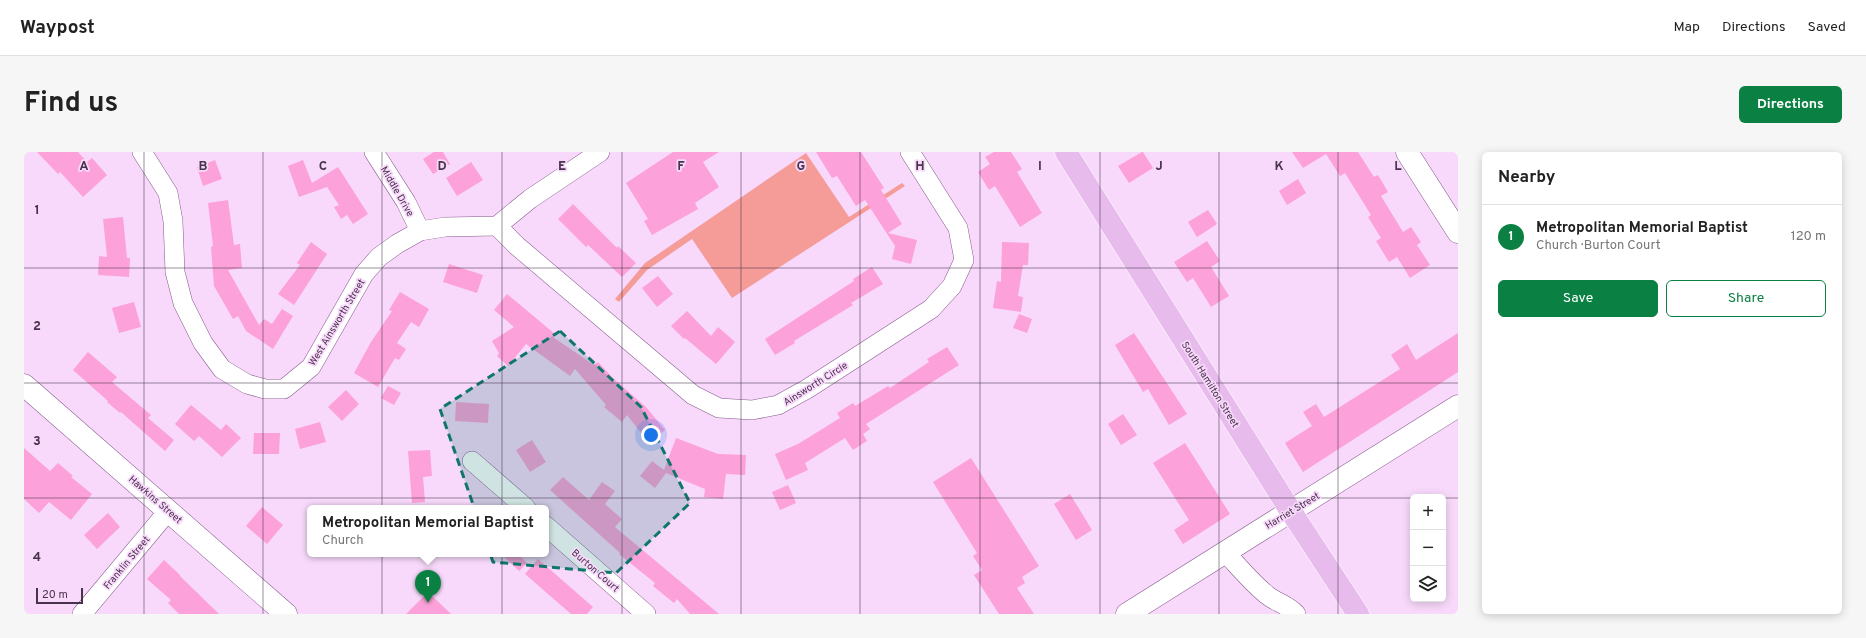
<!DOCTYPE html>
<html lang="en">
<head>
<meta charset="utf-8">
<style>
  :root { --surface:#fff; --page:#f6f6f6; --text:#222; --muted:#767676; --line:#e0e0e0; --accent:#0b8043 }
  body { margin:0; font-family:Overpass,sans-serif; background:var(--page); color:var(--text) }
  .controls { position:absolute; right:12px; bottom:12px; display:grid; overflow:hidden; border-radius:6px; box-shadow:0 2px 10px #0003 }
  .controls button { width:36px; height:36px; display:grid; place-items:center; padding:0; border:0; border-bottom:1px solid var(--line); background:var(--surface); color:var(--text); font:20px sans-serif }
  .scale { position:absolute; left:12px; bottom:10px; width:47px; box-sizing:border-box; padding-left:4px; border:2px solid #47334a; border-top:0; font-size:11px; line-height:14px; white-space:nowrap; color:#47334a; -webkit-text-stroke:3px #f8d9fb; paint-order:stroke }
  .you { position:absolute; left:627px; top:283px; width:14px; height:14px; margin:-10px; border:3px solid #fff; border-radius:50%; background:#1a73e8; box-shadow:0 0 0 6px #1a73e833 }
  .badge { display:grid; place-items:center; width:26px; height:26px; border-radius:50%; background:var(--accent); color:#fff; font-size:13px; font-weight:700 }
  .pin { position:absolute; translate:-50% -33px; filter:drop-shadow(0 1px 2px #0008) }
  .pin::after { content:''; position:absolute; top:21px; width:14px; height:12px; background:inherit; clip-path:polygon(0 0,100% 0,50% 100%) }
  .popup { position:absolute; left:283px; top:353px; width:242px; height:52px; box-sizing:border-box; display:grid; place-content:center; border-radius:6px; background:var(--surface); filter:drop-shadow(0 1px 3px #0005); font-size:13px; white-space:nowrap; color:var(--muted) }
  .popup b { font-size:15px; color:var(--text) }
  .popup::after { content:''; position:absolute; left:50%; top:100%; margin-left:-8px; border:8px solid transparent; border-top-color:var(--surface) }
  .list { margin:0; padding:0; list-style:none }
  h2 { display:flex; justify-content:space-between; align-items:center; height:52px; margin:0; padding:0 16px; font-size:17px }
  h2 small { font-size:13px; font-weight:400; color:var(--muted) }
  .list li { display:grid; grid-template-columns:26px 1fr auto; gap:12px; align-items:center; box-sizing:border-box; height:64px; padding:0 16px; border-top:1px solid var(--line) }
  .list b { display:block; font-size:15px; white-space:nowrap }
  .list p { margin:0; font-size:13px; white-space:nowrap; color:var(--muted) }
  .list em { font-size:13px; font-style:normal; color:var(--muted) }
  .actions { display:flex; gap:8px; padding:12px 16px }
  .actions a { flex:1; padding:9px 0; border:1px solid var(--accent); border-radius:6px; text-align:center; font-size:14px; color:var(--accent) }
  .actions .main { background:var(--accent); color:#fff }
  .icon { flex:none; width:22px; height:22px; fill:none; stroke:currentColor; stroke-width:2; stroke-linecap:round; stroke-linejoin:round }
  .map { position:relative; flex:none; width:1434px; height:462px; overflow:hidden; border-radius:6px }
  header { display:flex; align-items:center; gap:24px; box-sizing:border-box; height:56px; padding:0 20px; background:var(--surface); border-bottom:1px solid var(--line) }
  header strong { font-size:19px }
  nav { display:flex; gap:22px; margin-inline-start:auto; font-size:14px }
  .intro { display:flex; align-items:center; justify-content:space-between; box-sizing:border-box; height:96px; padding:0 24px }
  h1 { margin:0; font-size:28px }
  .button { padding:10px 18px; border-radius:6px; background:var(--accent); color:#fff; font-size:14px; font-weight:700 }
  main { display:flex; gap:24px; padding:0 24px }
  aside { flex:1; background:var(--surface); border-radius:6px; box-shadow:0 2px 10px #0003 }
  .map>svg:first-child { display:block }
  .green { fill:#f59c98 }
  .building { fill:#fca1d9 }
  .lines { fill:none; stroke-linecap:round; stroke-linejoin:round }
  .street-casing { stroke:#865a8c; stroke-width:20 }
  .secondary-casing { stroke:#865a8c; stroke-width:23 }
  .primary-casing { stroke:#fff; stroke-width:23 }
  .street { stroke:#fff; stroke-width:19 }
  .secondary { stroke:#fff; stroke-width:22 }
  .primary { stroke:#e7bced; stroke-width:22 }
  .marked { fill:#0f766e; fill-opacity:0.2; stroke:#0f766e; stroke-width:3; stroke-dasharray:8 5; stroke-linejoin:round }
  .grid { fill:none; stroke:#47334a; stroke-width:1; stroke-opacity:0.55 }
  .labels { text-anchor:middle; stroke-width:3.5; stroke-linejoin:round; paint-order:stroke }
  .street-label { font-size:10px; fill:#47334a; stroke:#f8d9fb }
  .grid-label { font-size:13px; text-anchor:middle; font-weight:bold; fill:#47334a; stroke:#f8d9fb; stroke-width:3.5; stroke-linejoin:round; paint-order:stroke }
</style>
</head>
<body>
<header>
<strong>Waypost</strong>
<nav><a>Map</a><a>Directions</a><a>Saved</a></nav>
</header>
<div class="intro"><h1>Find us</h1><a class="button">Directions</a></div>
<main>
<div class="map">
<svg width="1434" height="462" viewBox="0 0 1434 462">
  <rect width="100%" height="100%" fill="#f8d9fb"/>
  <path class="green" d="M782 1 825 65 878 31 881 34 708 146 668 87 623 118 595 150 591 147 621 111Z"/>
  <g class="building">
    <path d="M13 0H54L63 10 68 6 83 23 59 45 36 20 34 22Z"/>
    <path d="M410 0H419L426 12 409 22 399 7Z"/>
    <path d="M649 0H695L679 10 695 35 671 51 674 57 628 83 620 69 624 67 602 31Z"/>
    <path d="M792 0H837L860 36 857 38 878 72 864 81 893 88 887 112 868 107 871 94 841 48 832 54 813 24 808 26Z"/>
    <path d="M970 0H987L998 17 993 20 1018 61 996 75 971 34 965 38 954 20 966 12 961 5Z"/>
    <path d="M1118 0H1119L1129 16 1105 31 1094 14Z"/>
    <path d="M1268 0H1334L1350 25 1354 23 1364 40 1357 44 1379 80 1387 75 1397 90 1393 93 1406 113 1386 126 1373 105 1365 110 1352 89 1357 86 1344 65 1347 63 1321 21 1316 24 1302 2 1279 16Z"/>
    <path d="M191 8 198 27 179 34 173 15Z"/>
    <path d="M279 8 288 31 314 15 344 62 329 72 323 63 317 67 310 55 315 53 303 35 275 45 264 14Z"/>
    <path d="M447 10 459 28 433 44 422 26Z"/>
    <path d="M1274 27 1282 41 1263 53 1255 39Z"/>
    <path d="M204 48 210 93 216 92 218 116 204 118 235 173 240 167 248 172 258 157 269 164 249 197 222 179 214 164 209 167 190 134 187 95 189 94 184 51Z"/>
    <path d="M549 52 593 96 594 94 612 111 598 125 564 93 562 95 534 67Z"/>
    <path d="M1184 58 1193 72 1173 85 1164 70Z"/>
    <path d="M99 65 103 106H106L105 125 74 123 75 104 83 105 79 67Z"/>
    <path d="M1183 89 1196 109 1187 115 1205 144 1187 155 1169 126 1163 130 1150 110Z"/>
    <path d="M287 90 303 102 270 153 254 142 276 113 273 111Z"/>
    <path d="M978 90 1005 91 1004 113H999L994 144 999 145 997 160 969 156 973 129 977 130Z"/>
    <path d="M425 112 459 123 453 141 419 130Z"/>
    <path d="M848 115 859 132 827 151 829 153 770 189 771 191 751 203 741 187 830 129 829 127Z"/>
    <path d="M634 124 649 142 633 155 618 136Z"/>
    <path d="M376 140 405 157 395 175 387 170 373 191 382 197 375 208 371 206 354 235 330 221 347 190 368 159 365 158Z"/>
    <path d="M483 142 531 182 529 185 570 213 574 210 590 227 622 255 641 278 625 291 603 263 598 270 580 255 582 253 551 217 546 224 502 192 484 214 473 204 475 201 468 189 490 175 470 158Z"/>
    <path d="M110 150 117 175 95 181 88 156Z"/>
    <path d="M663 159 687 184 694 175 711 190 692 212 661 186 660 187 647 174Z"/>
    <path d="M995 162 1008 167 1003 181 989 176Z"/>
    <path d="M1110 181 1163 262 1145 273 1124 237 1119 240 1091 193Z"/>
    <path d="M1434 181V220L1279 320 1261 291 1288 274 1279 260 1292 252 1300 265 1376 217 1367 203 1383 192 1392 208Z"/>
    <path d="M923 195 935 213 842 272 846 277 839 282 843 289 829 298 821 286 781 311 784 318 762 328 751 302 774 292 816 266 813 261 829 251 831 254 864 234 866 236 905 210 903 207Z"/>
    <path d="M64 200 93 225 88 230 127 263 124 266 150 288 141 299 97 260 96 261 83 250 84 249 49 218Z"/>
    <path d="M364 234 377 241 370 253 357 246Z"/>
    <path d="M322 238 335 252 318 269 304 255Z"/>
    <path d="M432 250 465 252 464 271 431 269Z"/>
    <path d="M167 253 197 278 202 272 217 286 198 305 175 284 170 289 151 272Z"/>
    <path d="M1099 262 1113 283 1097 293 1084 272Z"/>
    <path d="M296 270 302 290 276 297 271 277Z"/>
    <path d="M230 281H256L255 302H229Z"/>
    <path d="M652 286 694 302 722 303 721 323 702 322 699 347 680 345 681 337 642 321 631 336 616 324 628 309 640 318Z"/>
    <path d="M508 288 522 310 506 320 492 298Z"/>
    <path d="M1161 291 1206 362 1159 392 1150 378 1165 368 1129 311Z"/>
    <path d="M0 296 26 319 34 311 49 324 47 325 68 342 47 368 25 350 15 361 0 347Z"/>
    <path d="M406 298 408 324 399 325 401 350 388 351 384 299Z"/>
    <path d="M947 306 1015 414 998 425 1001 431 993 436 1010 462H975L950 423 958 418 949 404 953 401 909 330Z"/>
    <path d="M539 325 565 348 578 330 591 339 581 352 598 367 591 375 695 462H666L653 447 650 451 629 434 631 431 595 402 596 401 526 338Z"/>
    <path d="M764 333 772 351 756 358 748 340Z"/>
    <path d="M1046 342 1068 378 1052 388 1030 352Z"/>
    <path d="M238 355 259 373 243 392 222 374Z"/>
    <path d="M84 361 96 375 73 397 60 383Z"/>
    <path d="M477 402H494L503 411 495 419Z"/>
    <path d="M514 407 569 455 563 462H547L501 422Z"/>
    <path d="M140 408 156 423V424L195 462H155L144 451 147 448 123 427Z"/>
    <path d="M404 440 427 462H382Z"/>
  </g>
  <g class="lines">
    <defs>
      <g id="street">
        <path d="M118 0 144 41 149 69 151 120 159 151 179 191 198 217 223 232 241 237H260L287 215 340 122 355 105 373 92 396 79 421 75 473 74 506 47 576 0"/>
        <path d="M350 0 382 50 396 79"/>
        <path d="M473 74 493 94 669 243 695 256 728 258 754 253 783 237 907 157 928 134 940 108 934 76 886 0"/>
        <path d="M448 309 502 356"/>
        <path d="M522 374 622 462"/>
        <path d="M1201 400C1215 415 1227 430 1243 443 1253 451 1263 452 1272 462"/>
        <path d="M58 462 145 358"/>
      </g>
      <g id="secondary">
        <path d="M1383 0 1434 80"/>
        <path d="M0 233 262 462"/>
        <path d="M1103 462 1434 254"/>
      </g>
      <path id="primary" d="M1042 0 1266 358 1334 462"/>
    </defs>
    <use href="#street" class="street-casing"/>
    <use href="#secondary" class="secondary-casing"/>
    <use href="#primary" class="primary-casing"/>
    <use href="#street" class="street"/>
    <use href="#secondary" class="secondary"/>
    <use href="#primary" class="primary"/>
  </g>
  <path class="marked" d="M536 179 617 255 666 351 592 421 469 410 416 257Z"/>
  <path class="grid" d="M120 0V462M239 0V462M358 0V462M478 0V462M598 0V462M717 0V462M836 0V462M956 0V462M1076 0V462M1195 0V462M1314 0V462M0 116H1434M0 231H1434M0 346H1389M1419 346H1434"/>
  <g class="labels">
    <g class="street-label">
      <text transform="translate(374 39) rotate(60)" y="4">Middle Drive</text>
      <text transform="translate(312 170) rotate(-59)" y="4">West Ainsworth Street</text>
      <text transform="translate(791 231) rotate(-32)" y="4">Ainsworth Circle</text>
      <text transform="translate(1187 232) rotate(58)" y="4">South Hamilton Street</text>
      <text transform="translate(132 347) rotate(41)" y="4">Hawkins Street</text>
      <text transform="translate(1268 358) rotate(-31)" y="4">Harriet Street</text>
      <text transform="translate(102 410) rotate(-50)" y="4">Franklin Street</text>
      <text transform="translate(572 418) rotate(41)" y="4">Burton Court</text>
    </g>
  </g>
  <g class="grid-label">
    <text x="60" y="18">A</text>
    <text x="179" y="18">B</text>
    <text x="299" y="18">C</text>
    <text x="418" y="18">D</text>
    <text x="538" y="18">E</text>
    <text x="657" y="18">F</text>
    <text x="777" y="18">G</text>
    <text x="896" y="18">H</text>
    <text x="1016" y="18">I</text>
    <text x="1135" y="18">J</text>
    <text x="1255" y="18">K</text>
    <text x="1374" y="18">L</text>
    <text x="13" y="62">1</text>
    <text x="13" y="178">2</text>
    <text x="13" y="293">3</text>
    <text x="13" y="409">4</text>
  </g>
</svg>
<div class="controls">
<button>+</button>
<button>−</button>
<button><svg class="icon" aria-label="layers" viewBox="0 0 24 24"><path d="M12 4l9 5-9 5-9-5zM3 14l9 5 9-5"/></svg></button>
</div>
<div class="scale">20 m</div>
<div class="you"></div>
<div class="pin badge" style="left:404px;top:451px">1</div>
<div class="popup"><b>Metropolitan Memorial Baptist</b>Church</div>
</div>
<aside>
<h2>Nearby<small></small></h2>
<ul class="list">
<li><span class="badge">1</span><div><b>Metropolitan Memorial Baptist</b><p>Church · Burton Court</p></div><em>120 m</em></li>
</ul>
<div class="actions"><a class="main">Save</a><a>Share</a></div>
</aside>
</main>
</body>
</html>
